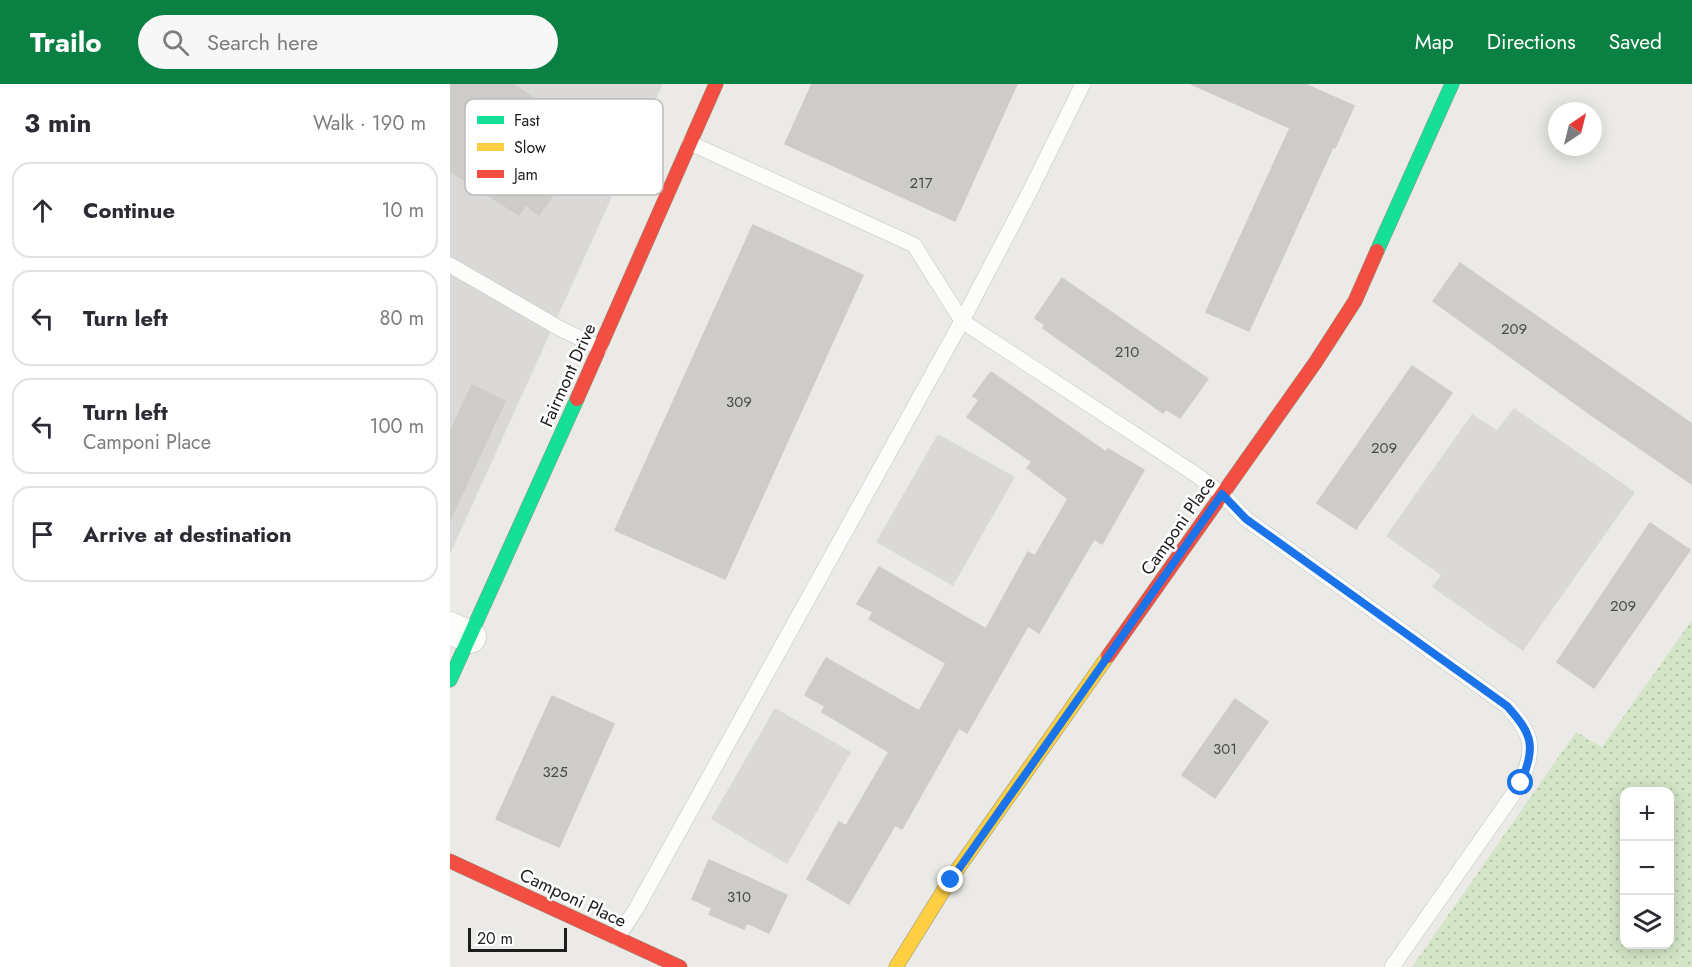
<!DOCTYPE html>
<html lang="en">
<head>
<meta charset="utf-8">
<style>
  :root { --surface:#fff; --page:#f7f7f7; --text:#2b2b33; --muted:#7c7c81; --line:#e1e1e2; --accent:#0b8043 }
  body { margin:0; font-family:Jost,sans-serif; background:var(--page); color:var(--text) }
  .controls { position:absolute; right:18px; bottom:18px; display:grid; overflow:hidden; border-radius:12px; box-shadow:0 3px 15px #0003 }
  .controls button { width:54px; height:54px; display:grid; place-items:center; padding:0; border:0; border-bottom:2px solid var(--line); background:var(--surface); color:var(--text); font:30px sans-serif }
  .compass { position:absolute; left:1098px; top:18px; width:54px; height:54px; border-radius:50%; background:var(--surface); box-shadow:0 3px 15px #0003; rotate:35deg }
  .scale { position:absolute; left:18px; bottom:15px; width:99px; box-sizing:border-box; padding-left:6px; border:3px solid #1d1d1d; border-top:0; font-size:16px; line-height:21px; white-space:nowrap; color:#1d1d1d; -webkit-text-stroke:4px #fff; paint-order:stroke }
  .stop { position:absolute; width:18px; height:18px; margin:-14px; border:4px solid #1a73e8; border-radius:50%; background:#fff }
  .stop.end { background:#1a73e8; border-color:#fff; box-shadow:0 2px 6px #0008 }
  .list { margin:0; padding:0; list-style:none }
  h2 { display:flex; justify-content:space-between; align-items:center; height:78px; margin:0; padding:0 24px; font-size:26px }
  h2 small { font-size:20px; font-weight:400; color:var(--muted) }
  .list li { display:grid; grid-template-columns:39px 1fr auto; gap:18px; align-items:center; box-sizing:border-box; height:96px; margin:0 12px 12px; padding:0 12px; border:2px solid var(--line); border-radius:18px }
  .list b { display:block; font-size:22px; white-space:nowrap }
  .list p { margin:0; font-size:20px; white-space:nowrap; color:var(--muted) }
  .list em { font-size:20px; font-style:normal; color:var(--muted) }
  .icon { flex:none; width:33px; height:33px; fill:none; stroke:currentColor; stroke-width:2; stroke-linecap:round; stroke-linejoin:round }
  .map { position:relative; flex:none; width:1242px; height:883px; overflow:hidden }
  header { display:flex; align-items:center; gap:36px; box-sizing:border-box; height:84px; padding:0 30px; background:var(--accent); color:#fff }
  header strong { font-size:28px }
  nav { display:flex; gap:33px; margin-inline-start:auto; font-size:21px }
  .search { width:420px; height:54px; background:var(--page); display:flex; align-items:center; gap:15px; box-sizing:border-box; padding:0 21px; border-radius:33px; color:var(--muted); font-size:22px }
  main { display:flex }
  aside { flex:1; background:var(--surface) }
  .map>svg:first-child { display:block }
  .residential { fill:#dad9d7 }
  .grass { fill:url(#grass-dots); fill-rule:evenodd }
  .building { fill:#ceccc9; stroke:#ceccc8; stroke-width:1.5 }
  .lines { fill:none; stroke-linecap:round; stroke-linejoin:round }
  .lane-casing { stroke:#c2c2c0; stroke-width:16 }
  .street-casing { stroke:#c2c2c0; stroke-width:33 }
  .fast-casing { stroke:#8f9380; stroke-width:15 }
  .slow-casing { stroke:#8f9380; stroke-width:15 }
  .jam-casing { stroke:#8f9380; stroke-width:15 }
  .lane { stroke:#fcfcfb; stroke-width:15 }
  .street { stroke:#fcfcfb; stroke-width:32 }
  .fast { stroke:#16e098; stroke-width:14 }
  .slow { stroke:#ffcf43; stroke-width:14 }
  .jam { stroke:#f24e42; stroke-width:14 }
  .route { stroke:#1a73e8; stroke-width:8 }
  .labels { text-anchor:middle; stroke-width:5; stroke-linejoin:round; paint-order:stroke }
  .number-label { font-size:15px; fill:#494948 }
  .street-label { font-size:18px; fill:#1d1d1d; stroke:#fff }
  .key { fill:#fff; stroke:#bbb; stroke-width:1.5 }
  .key-label { font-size:16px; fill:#1d1d1d }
</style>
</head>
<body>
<header>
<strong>Trailo</strong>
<div class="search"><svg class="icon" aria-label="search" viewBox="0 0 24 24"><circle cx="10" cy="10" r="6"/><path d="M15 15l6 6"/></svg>Search here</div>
<nav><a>Map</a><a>Directions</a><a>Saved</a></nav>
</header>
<main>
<aside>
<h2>3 min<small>Walk · 190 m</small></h2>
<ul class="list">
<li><svg class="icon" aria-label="ahead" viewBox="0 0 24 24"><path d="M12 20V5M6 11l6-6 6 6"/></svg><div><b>Continue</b></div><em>10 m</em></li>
<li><svg class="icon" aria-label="left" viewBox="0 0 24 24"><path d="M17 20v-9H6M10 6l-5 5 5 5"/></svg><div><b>Turn left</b></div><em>80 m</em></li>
<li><svg class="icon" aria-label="left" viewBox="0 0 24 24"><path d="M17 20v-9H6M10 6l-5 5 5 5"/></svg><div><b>Turn left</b><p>Camponi Place</p></div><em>100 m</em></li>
<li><svg class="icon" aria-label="arrive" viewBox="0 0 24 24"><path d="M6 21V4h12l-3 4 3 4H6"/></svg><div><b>Arrive at destination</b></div></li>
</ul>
</aside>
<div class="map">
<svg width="1242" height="883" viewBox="0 0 1242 883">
  <defs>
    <pattern id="grass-dots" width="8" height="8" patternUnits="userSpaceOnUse" patternTransform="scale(1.5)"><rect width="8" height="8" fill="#d4e6c7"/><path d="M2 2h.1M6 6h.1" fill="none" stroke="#b6c5aa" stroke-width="1.8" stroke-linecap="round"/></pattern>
  </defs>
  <rect width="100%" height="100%" fill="#ebeae6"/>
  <g class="residential">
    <path d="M0 0H213L0 470Z"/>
    <path d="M1064 324 1185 408 1073 567 982 503 991 491 936 452 1022 330 1047 346Z"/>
    <path d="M488 350 565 393 503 502 426 458Z"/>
    <path d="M325 624 401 668 337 780 261 735Z"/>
  </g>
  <path class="grass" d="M1242 536V883H962L1126 648 1152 663ZM1174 708H1220V860H1174Z"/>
  <g class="building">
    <path d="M0 0H63L128 45 123 52 137 62 89 131 75 121 69 131 0 87Z"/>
    <path d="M362 0H567L505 137 335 60Z"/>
    <path d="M741 0H855L904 22 885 64 883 63 799 247 756 228 840 44Z"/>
    <path d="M303 141 413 191 275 495 165 446Z"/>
    <path d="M1010 179 1242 340V400L1141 331 983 217Z"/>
    <path d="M612 194 758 295 730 334 716 325 713 329 593 244 595 241 585 234Z"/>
    <path d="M962 282 1002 309 906 445 867 419Z"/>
    <path d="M541 288 656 368 658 365 694 386 652 460 644 455 589 549 578 542 517 649 509 644 452 745 445 741 399 820 357 795 389 738 396 742 439 668 372 628 375 622 355 611 376 574 469 627 496 579 419 535 423 528 407 520 429 483 536 545 578 468 585 472 618 415 577 384 582 378 517 333 529 316 523 312Z"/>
    <path d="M22 301 55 317 0 436V348Z"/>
    <path d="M1200 439 1240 466 1144 604 1107 578Z"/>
    <path d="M102 612 164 640 109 763 46 735Z"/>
    <path d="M785 615 818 638 765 714 732 691Z"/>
    <path d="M259 776 337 811 319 849 297 839 294 845 259 830 262 824 242 815Z"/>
  </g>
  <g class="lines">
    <defs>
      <g id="lane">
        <path d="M240 59 464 161 512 237 745 390 772 410 796 435 1057 622C1084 652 1085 662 1071 699L942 883"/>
        <path d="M0 181 109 244 150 264"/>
        <path d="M167 854 186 825 512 237 579 109 633 0"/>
      </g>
      <path id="street" d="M0 544 20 553"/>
      <g id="fast">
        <path d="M927 167 1002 0"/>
        <path d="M0 596 127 315"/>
      </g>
      <path id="slow" d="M446 883 500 796 658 572"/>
      <g id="jam">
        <path d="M127 315 266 0"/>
        <path d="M658 572 865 279 905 217 927 167"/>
        <path d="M0 777 230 883"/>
      </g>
    </defs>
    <use href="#lane" class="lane-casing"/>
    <use href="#street" class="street-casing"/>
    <use href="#fast" class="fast-casing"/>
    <use href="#slow" class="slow-casing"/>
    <use href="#jam" class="jam-casing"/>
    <use href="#lane" class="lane"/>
    <use href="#street" class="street"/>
    <use href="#fast" class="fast"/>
    <use href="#slow" class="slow"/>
    <use href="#jam" class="jam"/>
  </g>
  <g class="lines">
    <path class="route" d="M501 796 772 410 796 435 1057 622C1084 652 1085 662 1071 699"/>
  </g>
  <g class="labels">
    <g class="number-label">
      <text x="471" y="104">217</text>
      <text x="1064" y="250">209</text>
      <text x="677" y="273">210</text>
      <text x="289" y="323">309</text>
      <text x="934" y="369">209</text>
      <text x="1173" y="527">209</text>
      <text x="775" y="670">301</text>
      <text x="105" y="693">325</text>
      <text x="289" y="818">310</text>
    </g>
    <g class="street-label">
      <text transform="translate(118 291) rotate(-66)" y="6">Fairmont Drive</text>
      <text transform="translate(728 442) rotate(-55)" y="6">Camponi Place</text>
      <text transform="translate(123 814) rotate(25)" y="6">Camponi Place</text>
    </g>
  </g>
  <rect x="15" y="15" width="198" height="96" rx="9" class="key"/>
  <rect x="27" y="32" width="27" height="8" fill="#16e098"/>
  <rect x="27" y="59" width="27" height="8" fill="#ffcf43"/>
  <rect x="27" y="86" width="27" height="8" fill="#f24e42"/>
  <g class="key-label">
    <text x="64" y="42">Fast</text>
    <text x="64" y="69">Slow</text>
    <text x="64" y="96">Jam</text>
  </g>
</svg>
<div class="controls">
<button>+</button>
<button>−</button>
<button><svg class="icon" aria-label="layers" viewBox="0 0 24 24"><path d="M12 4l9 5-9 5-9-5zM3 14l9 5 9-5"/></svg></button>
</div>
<svg class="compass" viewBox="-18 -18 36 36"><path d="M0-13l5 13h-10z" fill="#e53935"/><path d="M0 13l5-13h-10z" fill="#7c7c81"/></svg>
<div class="scale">20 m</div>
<div class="stop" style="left:1071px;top:699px"></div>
<div class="stop end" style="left:501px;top:796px"></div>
</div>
</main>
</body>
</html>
